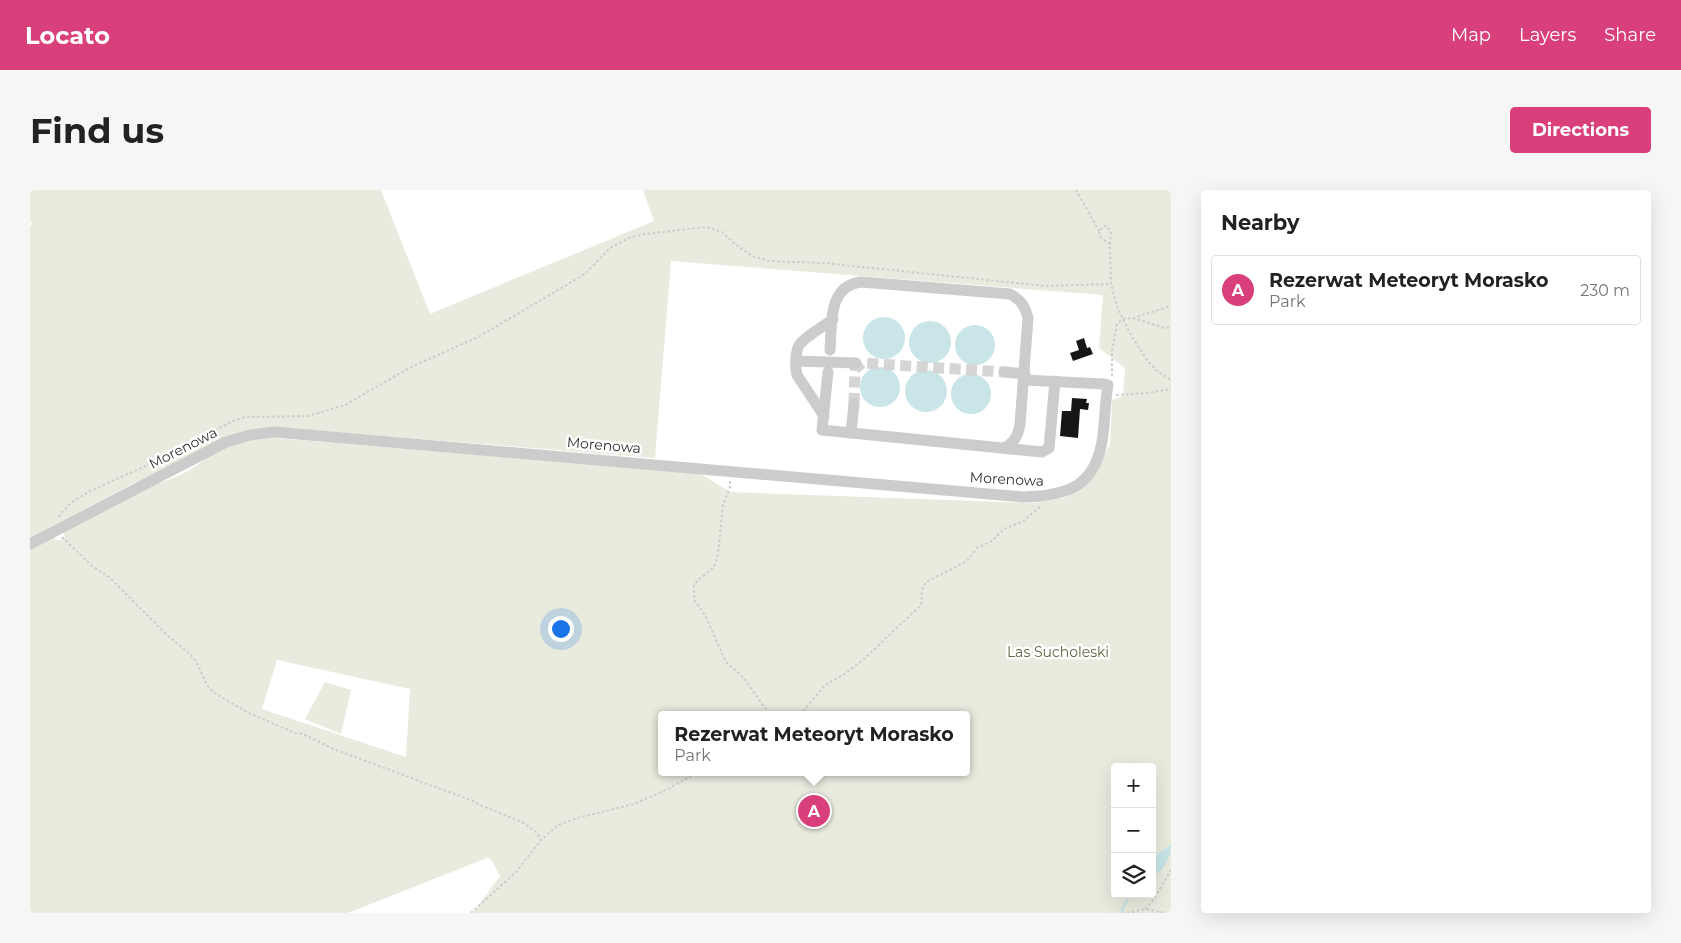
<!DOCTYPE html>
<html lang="en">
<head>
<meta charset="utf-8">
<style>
  :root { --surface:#fff; --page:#f6f6f6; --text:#222; --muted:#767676; --line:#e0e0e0; --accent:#d93f7a }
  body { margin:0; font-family:Montserrat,sans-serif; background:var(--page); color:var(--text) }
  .controls { position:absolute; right:15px; bottom:15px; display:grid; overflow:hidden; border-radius:5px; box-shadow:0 5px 20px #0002 }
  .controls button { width:45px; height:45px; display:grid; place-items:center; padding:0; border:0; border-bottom:1px solid var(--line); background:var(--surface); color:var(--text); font:25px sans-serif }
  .you { position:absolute; left:530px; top:438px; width:18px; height:18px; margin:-12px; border:4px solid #fff; border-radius:50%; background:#1a73e8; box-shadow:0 0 0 8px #1a73e833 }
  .badge { display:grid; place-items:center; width:32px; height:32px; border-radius:50%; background:var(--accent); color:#fff; font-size:16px; font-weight:700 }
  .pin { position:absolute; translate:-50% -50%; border:2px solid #fff; box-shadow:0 1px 5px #0006 }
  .popup { position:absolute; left:628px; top:521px; width:312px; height:65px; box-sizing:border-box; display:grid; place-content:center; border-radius:5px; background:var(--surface); filter:drop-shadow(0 1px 4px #0005); font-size:16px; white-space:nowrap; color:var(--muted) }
  .popup b { font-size:19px; color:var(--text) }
  .popup::after { content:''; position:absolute; left:50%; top:100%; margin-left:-10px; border:10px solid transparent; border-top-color:var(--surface) }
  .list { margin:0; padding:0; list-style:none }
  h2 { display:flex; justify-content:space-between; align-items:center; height:65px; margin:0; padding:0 20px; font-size:21px }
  h2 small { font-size:16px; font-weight:400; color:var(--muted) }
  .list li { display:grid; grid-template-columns:32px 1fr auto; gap:15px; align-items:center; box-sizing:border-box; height:70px; margin:0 10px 10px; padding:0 10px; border:1px solid var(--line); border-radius:5px }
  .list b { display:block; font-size:19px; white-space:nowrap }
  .list p { margin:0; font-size:16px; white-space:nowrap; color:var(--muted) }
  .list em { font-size:16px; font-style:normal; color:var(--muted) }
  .icon { flex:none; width:28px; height:28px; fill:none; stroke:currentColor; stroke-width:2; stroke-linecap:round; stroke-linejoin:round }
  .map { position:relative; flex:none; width:1141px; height:723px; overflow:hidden; border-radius:5px }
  header { display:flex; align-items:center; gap:30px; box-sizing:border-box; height:70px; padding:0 25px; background:var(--accent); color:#fff }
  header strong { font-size:24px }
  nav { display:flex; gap:28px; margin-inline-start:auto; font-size:18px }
  .intro { display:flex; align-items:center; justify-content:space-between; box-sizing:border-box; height:120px; padding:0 30px }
  h1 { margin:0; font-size:35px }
  .button { padding:12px 22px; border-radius:5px; background:var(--accent); color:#fff; font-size:18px; font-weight:700 }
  main { display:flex; gap:30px; padding:0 30px }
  aside { flex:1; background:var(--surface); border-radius:5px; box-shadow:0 5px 20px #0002 }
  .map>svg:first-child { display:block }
  .green { fill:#e9ebde; fill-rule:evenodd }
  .water { fill:#c9e5e8 }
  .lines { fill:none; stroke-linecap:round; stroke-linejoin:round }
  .stream { stroke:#c9e5e8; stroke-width:2.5 }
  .building { fill:#161616 }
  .minor-tunnel { stroke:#d5d5d5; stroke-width:11; stroke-dasharray:11 5.5; stroke-linecap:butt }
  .path { stroke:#ccc; stroke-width:2; stroke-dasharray:2.5 2.5; stroke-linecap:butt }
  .minor { stroke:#ccc; stroke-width:11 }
  .labels { text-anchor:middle; stroke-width:5; stroke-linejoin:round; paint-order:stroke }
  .street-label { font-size:14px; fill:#2f2f2f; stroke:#fff }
  .park-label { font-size:14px; fill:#5f6840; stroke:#fff }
</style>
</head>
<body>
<header>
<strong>Locato</strong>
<nav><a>Map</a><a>Layers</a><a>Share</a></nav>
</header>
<div class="intro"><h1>Find us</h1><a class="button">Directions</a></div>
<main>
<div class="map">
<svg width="1141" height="723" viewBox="0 0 1141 723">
  <rect width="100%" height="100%" fill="#fff"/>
  <g class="green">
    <path d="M0 0H351L400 124 624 31 613 0H1141V723H443L470 686 461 669 457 668 318 723H0V359L23 347 29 351 35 347 33 341 124 294C138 291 153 284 166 276 174 270 182 263 192 258 208 251 226 249 244 248L669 283 700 302 1004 313 1035 308 1062 288 1080 254 1082 210 1093 206 1095 178 1069 158 1073 105 641 71 625 268 254 238 172 260 94 298 0 348V36L2 34 0 30ZM247 470 380 499 376 567 232 519ZM632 525H936V582H632ZM1085 577H1122V704H1085Z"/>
    <path d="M295 492 321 500 311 544 275 529Z"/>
  </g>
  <g class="water">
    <circle cx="854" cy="148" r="21"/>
    <circle cx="900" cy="152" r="21"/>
    <circle cx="945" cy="155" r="20"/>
    <circle cx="850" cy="197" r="20"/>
    <circle cx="896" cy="201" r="21"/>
    <circle cx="941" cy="204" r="20"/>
    <path d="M1141 655C1141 667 1134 682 1122 686 1122 668 1125 664 1141 655Z"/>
  </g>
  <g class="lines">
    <path class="stream" d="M1093 723 1092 719 1101 704"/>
  </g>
  <g class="building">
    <path d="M1054 148 1057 158 1060 157 1063 164 1043 171 1040 163 1049 160 1046 151Z"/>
    <path d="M1042 208 1057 209 1056 213H1059L1058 220 1050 219 1048 248 1030 246 1032 221H1041Z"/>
  </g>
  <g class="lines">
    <path class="minor-tunnel" d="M824 214 825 179 832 173 974 182"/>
    <g class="path">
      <path d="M1046 0 1069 41"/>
      <path d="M1080 54 1071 48 1069 41 1074 36H1077L1081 43 1080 54 1081 94 1087 117 1101 145 1116 169 1126 180 1141 190"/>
      <path d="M1103 128 1135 138 1141 137"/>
      <path d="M1082 186V161L1087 134 1093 129 1103 128 1141 116"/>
      <path d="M1086 205 1118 203 1134 200H1141"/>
      <path d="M700 291V297L693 315 688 363 686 372 683 378 667 391 664 396V404L665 411 675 425 696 472 713 487 740 525"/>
      <path d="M29 327 32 322 42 312 60 301 129 270 203 231 215 227 278 226 315 215 379 178 450 146 555 84 580 58 599 48 615 44 676 37 692 42 705 54 722 66 739 71 794 73 1015 96 1081 94"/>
      <path d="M32 347 62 376 79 387 136 444 161 465 167 473 177 495 183 502 219 523 265 543 273 544 306 560 443 611 450 615 492 632 506 642 511 650"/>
      <path d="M770 525 795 495 816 483 834 469 891 415 892 400 896 392 937 371 947 358 962 351 974 339 992 332 1011 316"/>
      <path d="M1115 719 1124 709 1141 680"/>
      <path d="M441 723 486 682 511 650 528 635 547 628 604 614 638 599 668 582"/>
      <path d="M1097 723 1115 719 1136 723"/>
    </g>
    <g class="minor">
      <path d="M800 160C802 133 798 96 831 92L980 104C991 110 995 116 998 128L990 234C988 246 985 251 975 258"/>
      <path d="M766 171 826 173"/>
      <path d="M798 182 792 240 1012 262 1019 258 1025 191"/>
      <path d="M974 182 995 184"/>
      <path d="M794 226 767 185C765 177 765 160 770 154 776 146 794 136 803 129"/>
      <path d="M821 243 824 214"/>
      <path d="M0 354 196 252 220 245 244 242 993 307C1040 306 1067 295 1073 245 1075 228 1075 212 1078 195L1074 194 994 190"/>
    </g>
  </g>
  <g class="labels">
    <g class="street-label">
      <text transform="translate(574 255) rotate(5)" y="5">Morenowa</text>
      <text transform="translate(153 258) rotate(-27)" y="5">Morenowa</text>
      <text transform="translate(977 289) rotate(3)" y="5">Morenowa</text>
    </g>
    <g class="park-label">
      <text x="1028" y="467">Las Sucholeski</text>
    </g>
  </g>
</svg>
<div class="controls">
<button>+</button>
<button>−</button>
<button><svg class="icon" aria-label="layers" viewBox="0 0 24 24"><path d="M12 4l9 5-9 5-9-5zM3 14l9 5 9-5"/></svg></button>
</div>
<div class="you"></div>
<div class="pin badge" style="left:784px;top:621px">A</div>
<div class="popup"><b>Rezerwat Meteoryt Morasko</b>Park</div>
</div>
<aside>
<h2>Nearby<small></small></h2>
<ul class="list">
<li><span class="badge">A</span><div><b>Rezerwat Meteoryt Morasko</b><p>Park</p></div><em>230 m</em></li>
</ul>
</aside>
</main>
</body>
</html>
